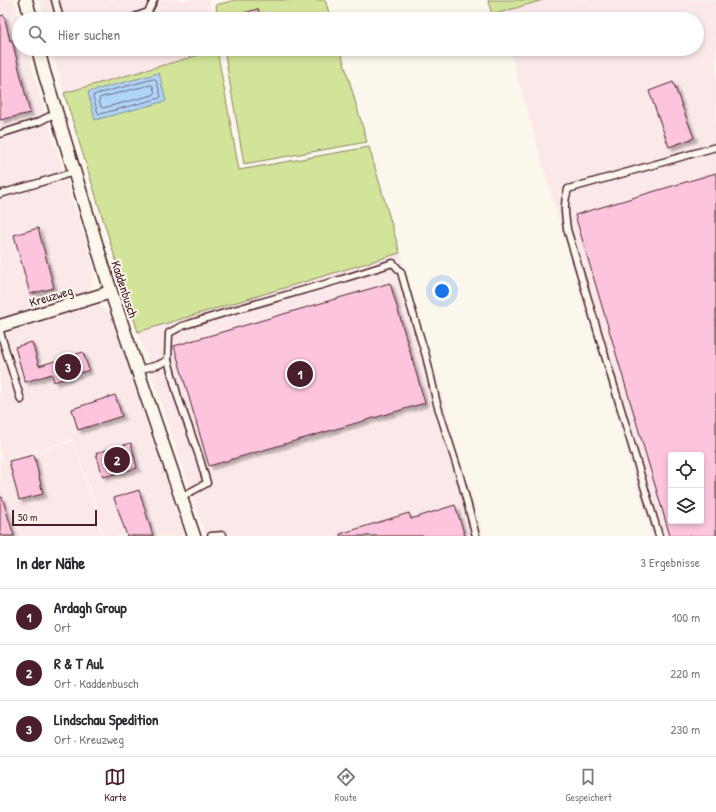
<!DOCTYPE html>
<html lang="de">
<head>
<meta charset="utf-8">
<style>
  :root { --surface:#fff; --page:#f7f7f7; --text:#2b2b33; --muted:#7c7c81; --line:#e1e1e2; --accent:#4a1f2b }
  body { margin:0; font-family:"Patrick Hand",sans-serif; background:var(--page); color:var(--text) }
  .controls { position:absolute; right:12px; bottom:12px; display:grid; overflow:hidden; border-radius:4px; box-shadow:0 2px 6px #0003 }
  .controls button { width:36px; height:36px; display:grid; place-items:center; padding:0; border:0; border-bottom:1px solid var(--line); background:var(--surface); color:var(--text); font:20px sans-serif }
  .scale { position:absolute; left:12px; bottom:10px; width:85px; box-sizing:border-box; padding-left:4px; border:2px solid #4a1f2b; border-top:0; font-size:11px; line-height:14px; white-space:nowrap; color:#4a1f2b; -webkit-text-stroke:3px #fbf7ec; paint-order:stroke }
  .you { position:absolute; left:442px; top:291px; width:14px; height:14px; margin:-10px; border:3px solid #fff; border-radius:50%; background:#1a73e8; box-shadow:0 0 0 6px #1a73e833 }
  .badge { display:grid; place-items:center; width:26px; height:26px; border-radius:50%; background:var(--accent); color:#fff; font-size:13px; font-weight:700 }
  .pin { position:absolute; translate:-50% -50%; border:2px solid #fff; box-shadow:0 1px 4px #0006 }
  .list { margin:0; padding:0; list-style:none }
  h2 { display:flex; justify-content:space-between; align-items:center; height:52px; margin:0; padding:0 16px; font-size:17px }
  h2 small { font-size:13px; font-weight:400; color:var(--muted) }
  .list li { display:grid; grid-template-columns:26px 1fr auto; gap:12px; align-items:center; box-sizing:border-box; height:56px; padding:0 16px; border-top:1px solid var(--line) }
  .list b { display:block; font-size:15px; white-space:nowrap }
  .list p { margin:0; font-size:13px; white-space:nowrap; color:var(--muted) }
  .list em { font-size:13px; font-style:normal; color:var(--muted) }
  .icon { flex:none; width:22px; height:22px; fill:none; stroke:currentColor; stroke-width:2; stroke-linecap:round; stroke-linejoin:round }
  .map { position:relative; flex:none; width:716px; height:536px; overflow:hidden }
  .search { position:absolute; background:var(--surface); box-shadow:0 2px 6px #0003; left:12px; right:12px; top:12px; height:44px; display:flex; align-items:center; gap:10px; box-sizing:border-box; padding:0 14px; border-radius:22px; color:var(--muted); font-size:15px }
  .sheet { height:220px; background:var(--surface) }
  nav { display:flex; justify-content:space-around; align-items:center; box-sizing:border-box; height:56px; border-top:1px solid var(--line); background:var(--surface); font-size:11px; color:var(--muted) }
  nav a { display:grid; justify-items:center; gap:2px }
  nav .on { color:var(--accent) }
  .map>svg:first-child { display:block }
  .built { fill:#fbe8e8; fill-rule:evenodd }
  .green { fill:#d2e499; stroke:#8e8262 }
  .water { fill:#afd5f8; stroke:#878ca6 }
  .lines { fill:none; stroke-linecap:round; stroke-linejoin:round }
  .shore { stroke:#72687d; stroke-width:1 }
  .building { fill:#fcc5dd; stroke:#4a1f2b; fill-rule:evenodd; filter:url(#shadow) }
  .service-casing { stroke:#4a1f2b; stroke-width:9 }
  .minor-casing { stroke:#4a1f2b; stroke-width:15 }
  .service { stroke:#fbf7ec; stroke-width:6 }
  .minor { stroke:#fbf7ec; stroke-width:12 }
  .labels { text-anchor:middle; stroke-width:4; stroke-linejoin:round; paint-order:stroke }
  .street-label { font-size:13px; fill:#4a1f2b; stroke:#fbf7ec }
</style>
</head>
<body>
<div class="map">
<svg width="716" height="536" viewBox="0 0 716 536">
  <defs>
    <filter id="shadow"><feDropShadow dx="3.5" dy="3.5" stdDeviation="1" flood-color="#0004"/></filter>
  </defs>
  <rect width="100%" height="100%" fill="#fbf7ec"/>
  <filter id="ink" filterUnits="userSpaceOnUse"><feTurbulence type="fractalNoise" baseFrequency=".025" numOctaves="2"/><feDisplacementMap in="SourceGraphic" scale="8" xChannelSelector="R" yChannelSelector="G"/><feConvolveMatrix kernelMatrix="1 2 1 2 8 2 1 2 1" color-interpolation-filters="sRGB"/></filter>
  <g filter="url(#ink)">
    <g class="built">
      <path d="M0 0H14L19 21V49H27L45 114 93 265V283L88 291 8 317 0 318Z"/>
      <path d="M40 0H209L212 19H45Z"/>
      <path d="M544 0H716V536H652L509 49H697V19H500L499 13ZM671 455H701V521H671Z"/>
      <path d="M52 49H217V50L64 93Z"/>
      <path d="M400 253 483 536H206L138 332Z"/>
      <path d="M88 307H101L111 316 185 536H103L94 500 72 439 3 461 0 451V335Z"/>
      <path d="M72 441 92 499 101 536H0V456L2 462Z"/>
    </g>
    <g class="green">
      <path d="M235 0H325L331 19H218L216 5Z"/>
      <path d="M488 0H543L492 15Z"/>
      <path d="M224 49H340L367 142 244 164Z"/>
      <path d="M217 50 239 170 369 147 400 253 138 332 64 93Z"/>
    </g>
    <path class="water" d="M159 73 166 101 95 120 88 92Z"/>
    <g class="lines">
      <g class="shore">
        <path d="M155 79 156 80 161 96 160 98 100 114 98 113 93 97 94 95Z"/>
        <path d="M151 85 153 86 155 93 153 95 103 108 101 107 99 100 100 98Z"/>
      </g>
    </g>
    <g class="building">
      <path d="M258 9 261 19H233V16Z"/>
      <path d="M4 15 10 41 12 40 30 113 0 120V16Z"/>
      <path d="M673 82 694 138 669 147 649 91Z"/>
      <path d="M716 173V536H670L575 215ZM671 455H701V521H671Z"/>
      <path d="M38 228 54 288 30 294 14 235Z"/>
      <path d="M390 283 425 403 209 466 174 346Z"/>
      <path d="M32 342 39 366 83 352 89 370 54 382 52 374 25 382 15 347Z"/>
      <path d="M115 395 122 416 78 430 72 409Z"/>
      <path d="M131 443 137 468 103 477 96 453Z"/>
      <path d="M34 455 43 494 19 500 9 461Z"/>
      <path d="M139 490 153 536H127L114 498Z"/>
      <path d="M0 497H2L14 536H0Z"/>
      <path d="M455 505 465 536H340V534L409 513 411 519Z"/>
    </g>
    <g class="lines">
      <defs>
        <g id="service">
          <path d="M55 0 60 19"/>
          <path d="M129 19 148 12 154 0"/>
          <path d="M0 134 38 122 56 113"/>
          <path d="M0 194 35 184 74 172"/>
          <path d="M0 332 21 400"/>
          <path d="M138 370 158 365 168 360"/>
          <path d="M181 497 207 483 199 456 178 397 168 360 169 333 182 326 234 310 339 280 393 263 401 272 410 304 426 356 437 404 460 476 476 536"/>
          <path d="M211 536 223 535V536"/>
          <path d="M659 536 567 229C565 213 563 205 568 189L716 147"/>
        </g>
        <g id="minor">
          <path d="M26 0 31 19"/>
          <path d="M38 49 44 72 111 292 194 536"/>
          <path d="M0 326 111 292"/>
        </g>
      </defs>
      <use href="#service" class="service-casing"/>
      <use href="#minor" class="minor-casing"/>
      <use href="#service" class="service"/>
      <use href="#minor" class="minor"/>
    </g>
  </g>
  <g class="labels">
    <g class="street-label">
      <text transform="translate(125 289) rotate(72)" y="5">Kaddenbusch</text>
      <text transform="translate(51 296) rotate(-17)" y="5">Kreuzweg</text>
    </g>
  </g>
</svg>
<div class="controls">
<button><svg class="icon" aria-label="locate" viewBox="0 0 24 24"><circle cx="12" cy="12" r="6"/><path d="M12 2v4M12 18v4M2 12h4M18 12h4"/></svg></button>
<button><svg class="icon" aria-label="layers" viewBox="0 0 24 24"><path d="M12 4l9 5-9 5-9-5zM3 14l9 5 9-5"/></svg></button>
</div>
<div class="scale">50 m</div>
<div class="you"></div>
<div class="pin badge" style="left:300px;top:374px">1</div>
<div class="pin badge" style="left:117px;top:460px">2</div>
<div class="pin badge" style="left:68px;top:367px">3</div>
<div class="search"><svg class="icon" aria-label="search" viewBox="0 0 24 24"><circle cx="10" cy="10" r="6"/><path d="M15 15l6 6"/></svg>Hier suchen</div>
</div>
<section class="sheet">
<h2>In der Nähe<small>3 Ergebnisse</small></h2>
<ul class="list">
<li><span class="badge">1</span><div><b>Ardagh Group</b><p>Ort</p></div><em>100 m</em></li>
<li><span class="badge">2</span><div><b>R &amp; T Aul</b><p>Ort · Kaddenbusch</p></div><em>220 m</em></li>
<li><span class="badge">3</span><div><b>Lindschau Spedition</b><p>Ort · Kreuzweg</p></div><em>230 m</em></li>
</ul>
</section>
<nav>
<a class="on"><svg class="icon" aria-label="map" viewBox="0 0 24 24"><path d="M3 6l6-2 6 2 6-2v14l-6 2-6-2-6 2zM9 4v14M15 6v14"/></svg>Karte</a>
<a><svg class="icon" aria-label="directions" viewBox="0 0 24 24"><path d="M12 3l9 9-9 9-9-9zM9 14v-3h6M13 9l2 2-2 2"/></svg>Route</a>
<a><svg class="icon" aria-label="saved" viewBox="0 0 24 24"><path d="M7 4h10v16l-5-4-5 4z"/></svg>Gespeichert</a>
</nav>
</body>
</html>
